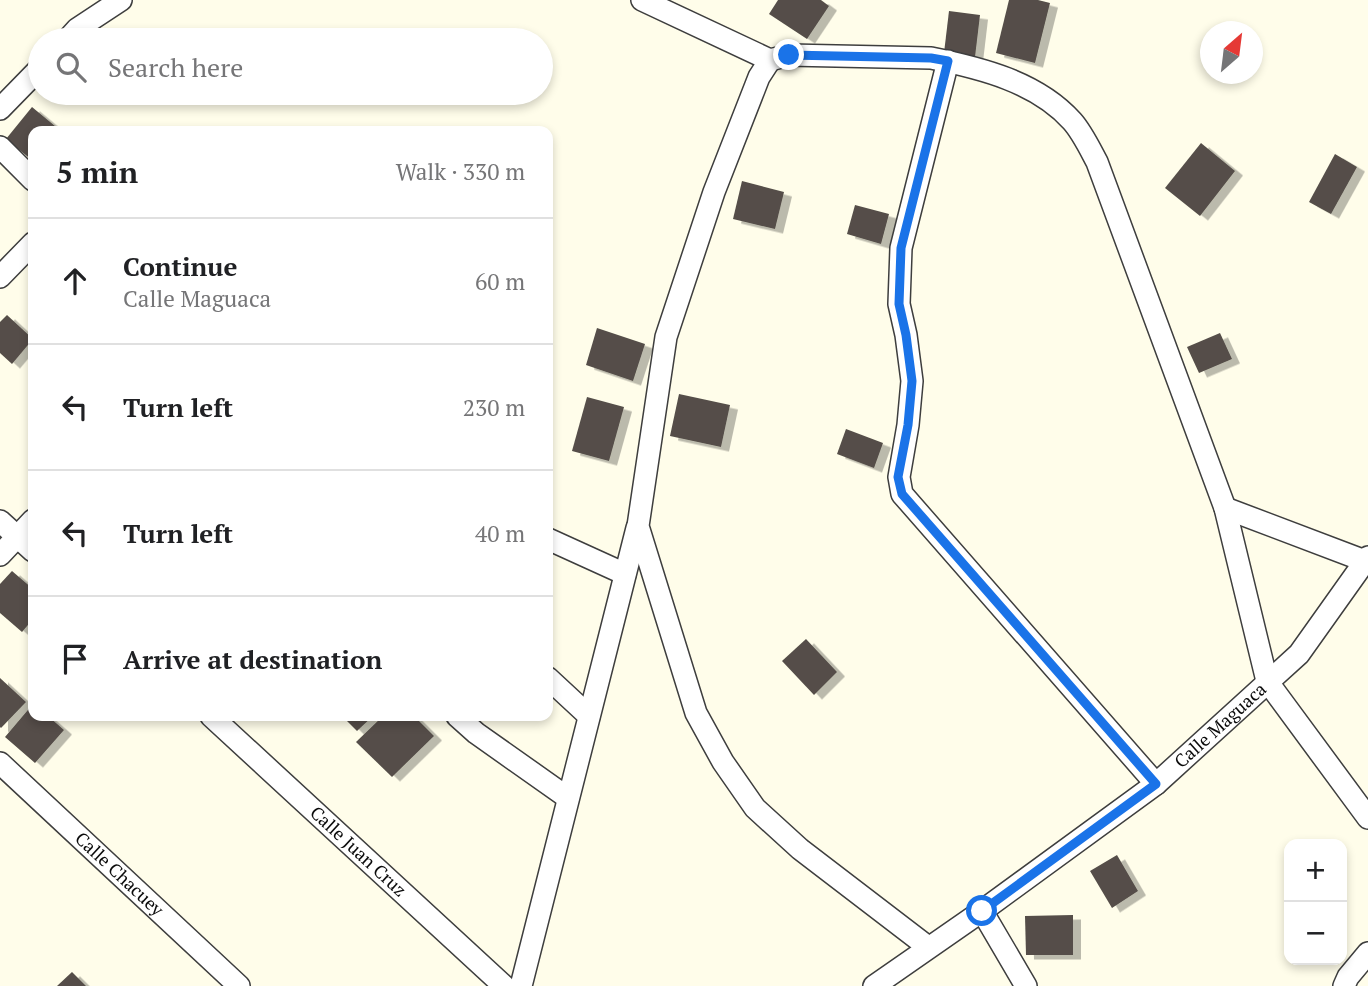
<!DOCTYPE html>
<html lang="en">
<head>
<meta charset="utf-8">
<style>
  :root { --surface:#fff; --page:#f6f6f6; --text:#202124; --muted:#757577; --line:#e0e0e0 }
  body { margin:0; font-family:"PT Serif",serif; background:var(--page); color:var(--text) }
  .controls { position:absolute; right:21px; bottom:21px; display:grid; overflow:hidden; border-radius:14px; box-shadow:0 4px 10px #0003 }
  .controls button { width:63px; height:63px; display:grid; place-items:center; padding:0; border:0; border-bottom:2px solid var(--line); background:var(--surface); color:var(--text); font:35px sans-serif }
  .compass { position:absolute; left:1200px; top:21px; width:63px; height:63px; border-radius:50%; background:var(--surface); box-shadow:0 4px 10px #0003; rotate:28deg }
  .stop { position:absolute; width:21px; height:21px; margin:-16px; border:5px solid #1a73e8; border-radius:50%; background:#fff }
  .stop.end { background:#1a73e8; border-color:#fff; box-shadow:0 2px 7px #0008 }
  .list { margin:0; padding:0; list-style:none }
  h2 { display:flex; justify-content:space-between; align-items:center; height:91px; margin:0; padding:0 28px; font-size:30px }
  h2 small { font-size:23px; font-weight:400; color:var(--muted) }
  .list li { display:grid; grid-template-columns:46px 1fr auto; gap:21px; align-items:center; box-sizing:border-box; height:126px; padding:0 28px; border-top:2px solid var(--line) }
  .list b { display:block; font-size:26px; white-space:nowrap }
  .list p { margin:0; font-size:23px; white-space:nowrap; color:var(--muted) }
  .list em { font-size:23px; font-style:normal; color:var(--muted) }
  .icon { flex:none; width:38px; height:38px; fill:none; stroke:currentColor; stroke-width:2; stroke-linecap:round; stroke-linejoin:round }
  .map { position:relative; flex:none; width:1368px; height:986px; overflow:hidden }
  .search { position:absolute; background:var(--surface); box-shadow:0 4px 10px #0003; left:28px; top:28px; width:525px; height:77px; display:flex; align-items:center; gap:18px; box-sizing:border-box; padding:0 24px; border-radius:38px; color:var(--muted); font-size:26px }
  .panel { position:absolute; background:var(--surface); box-shadow:0 4px 10px #0003; left:28px; top:126px; width:525px; height:595px; border-radius:14px }
  .map>svg:first-child { display:block }
  .building { fill:#544e48; filter:url(#shadow) }
  .lines { fill:none; stroke-linecap:round; stroke-linejoin:round }
  .minor-casing { stroke:#3e3e3e; stroke-width:24 }
  .minor { stroke:#fff; stroke-width:21 }
  .route { stroke:#1a73e8; stroke-width:9 }
  .labels { text-anchor:middle; stroke-width:7; stroke-linejoin:round; paint-order:stroke }
  .street-label { font-size:18px; fill:#0b0b0b; stroke:#fff }
</style>
</head>
<body>
<div class="map">
<svg width="1368" height="986" viewBox="0 0 1368 986">
  <defs>
    <filter id="shadow"><feDropShadow dx="8" dy="4.5" stdDeviation="0" flood-color="#0004"/></filter>
  </defs>
  <rect width="100%" height="100%" fill="#fffdea"/>
  <g class="building">
    <path d="M778 0H821L829 6 807 39 769 14Z"/>
    <path d="M1009 0H1038L1050 3 1035 63 996 53Z"/>
    <path d="M949 11 980 15 975 57 944 53Z"/>
    <path d="M32 107 61 131H33V161L6 139Z"/>
    <path d="M1201 143 1235 171 1200 216 1165 188Z"/>
    <path d="M1335 154 1357 167 1331 214 1309 202Z"/>
    <path d="M742 181 784 192 775 229 733 219Z"/>
    <path d="M855 205 889 214 881 244 847 234Z"/>
    <path d="M7 315 33 339 12 364 0 353V322Z"/>
    <path d="M597 328 645 344 633 381 586 365Z"/>
    <path d="M1220 333 1232 359 1199 373 1187 347Z"/>
    <path d="M679 394 730 405 721 447 670 436Z"/>
    <path d="M587 397 624 407 609 461 572 451Z"/>
    <path d="M846 429 883 443 874 468 837 454Z"/>
    <path d="M12 571 33 589V619L22 632 0 613V584Z"/>
    <path d="M806 639 837 672 814 695 782 661Z"/>
    <path d="M0 678 26 702 1 728 0 727Z"/>
    <path d="M33 704V716H48L64 730 35 763 5 737Z"/>
    <path d="M342 716H373L357 731Z"/>
    <path d="M383 716H414L434 736 392 777 356 742Z"/>
    <path d="M1117 855 1138 891 1112 908 1090 871Z"/>
    <path d="M1073 915V955H1026L1025 916Z"/>
    <path d="M72 972 86 986H57Z"/>
  </g>
  <g class="lines">
    <defs>
      <g id="minor">
        <path d="M642 0 770 60 789 55 931 58C981 68 1037 82 1072 121 1082 132 1090 149 1097 162L1225 508 1267 681 1368 818"/>
        <path d="M67 40 77 29 121 0"/>
        <path d="M770 60 759 77 714 192 666 337 638 526 696 713 723 762 755 808 800 849 928 947"/>
        <path d="M948 61 901 248 899 304 906 335 912 381 908 425 899 477 902 494 1156 784"/>
        <path d="M0 109 40 68"/>
        <path d="M0 147 33 180"/>
        <path d="M0 277 33 243"/>
        <path d="M1225 508 1365 561"/>
        <path d="M0 521 33 551"/>
        <path d="M548 539 625 574"/>
        <path d="M0 555 33 520"/>
        <path d="M548 678 589 716"/>
        <path id="s1" d="M211 716 504 986"/>
        <path d="M457 716 476 733 568 798"/>
        <path id="s2" d="M0 763 239 986"/>
        <path d="M982 911 1026 986"/>
        <path d="M521 986 637 528"/>
        <path id="s3" d="M874 986 982 911 1156 784 1299 654 1368 557"/>
        <path d="M1344 986 1348 977 1368 953"/>
      </g>
    </defs>
    <use href="#minor" class="minor-casing"/>
    <use href="#minor" class="minor"/>
  </g>
  <g class="lines">
    <path class="route" d="M789 55 931 58 948 61 901 248 899 304 906 335 912 381 908 425 898 477 902 494 1156 784 982 911"/>
  </g>
  <g class="labels">
    <g class="street-label">
      <text dy="6" stroke="none"><textPath href="#s3" startOffset="434">Calle Maguaca</textPath></text>
      <text dy="6" stroke="none"><textPath href="#s1" startOffset="200">Calle Juan Cruz</textPath></text>
      <text dy="6" stroke="none"><textPath href="#s2" startOffset="163">Calle Chacuey</textPath></text>
    </g>
  </g>
</svg>
<div class="controls">
<button>+</button>
<button>−</button>
</div>
<svg class="compass" viewBox="-18 -18 36 36"><path d="M0-13l5 13h-10z" fill="#e53935"/><path d="M0 13l5-13h-10z" fill="#757577"/></svg>
<div class="stop" style="left:982px;top:911px"></div>
<div class="stop end" style="left:789px;top:55px"></div>
<div class="search"><svg class="icon" aria-label="search" viewBox="0 0 24 24"><circle cx="10" cy="10" r="6"/><path d="M15 15l6 6"/></svg>Search here</div>
<section class="panel">
<h2>5 min<small>Walk · 330 m</small></h2>
<ul class="list">
<li><svg class="icon" aria-label="ahead" viewBox="0 0 24 24"><path d="M12 20V5M6 11l6-6 6 6"/></svg><div><b>Continue</b><p>Calle Maguaca</p></div><em>60 m</em></li>
<li><svg class="icon" aria-label="left" viewBox="0 0 24 24"><path d="M17 20v-9H6M10 6l-5 5 5 5"/></svg><div><b>Turn left</b></div><em>230 m</em></li>
<li><svg class="icon" aria-label="left" viewBox="0 0 24 24"><path d="M17 20v-9H6M10 6l-5 5 5 5"/></svg><div><b>Turn left</b></div><em>40 m</em></li>
<li><svg class="icon" aria-label="arrive" viewBox="0 0 24 24"><path d="M6 21V4h12l-3 4 3 4H6"/></svg><div><b>Arrive at destination</b></div></li>
</ul>
</section>
</div>
</body>
</html>
